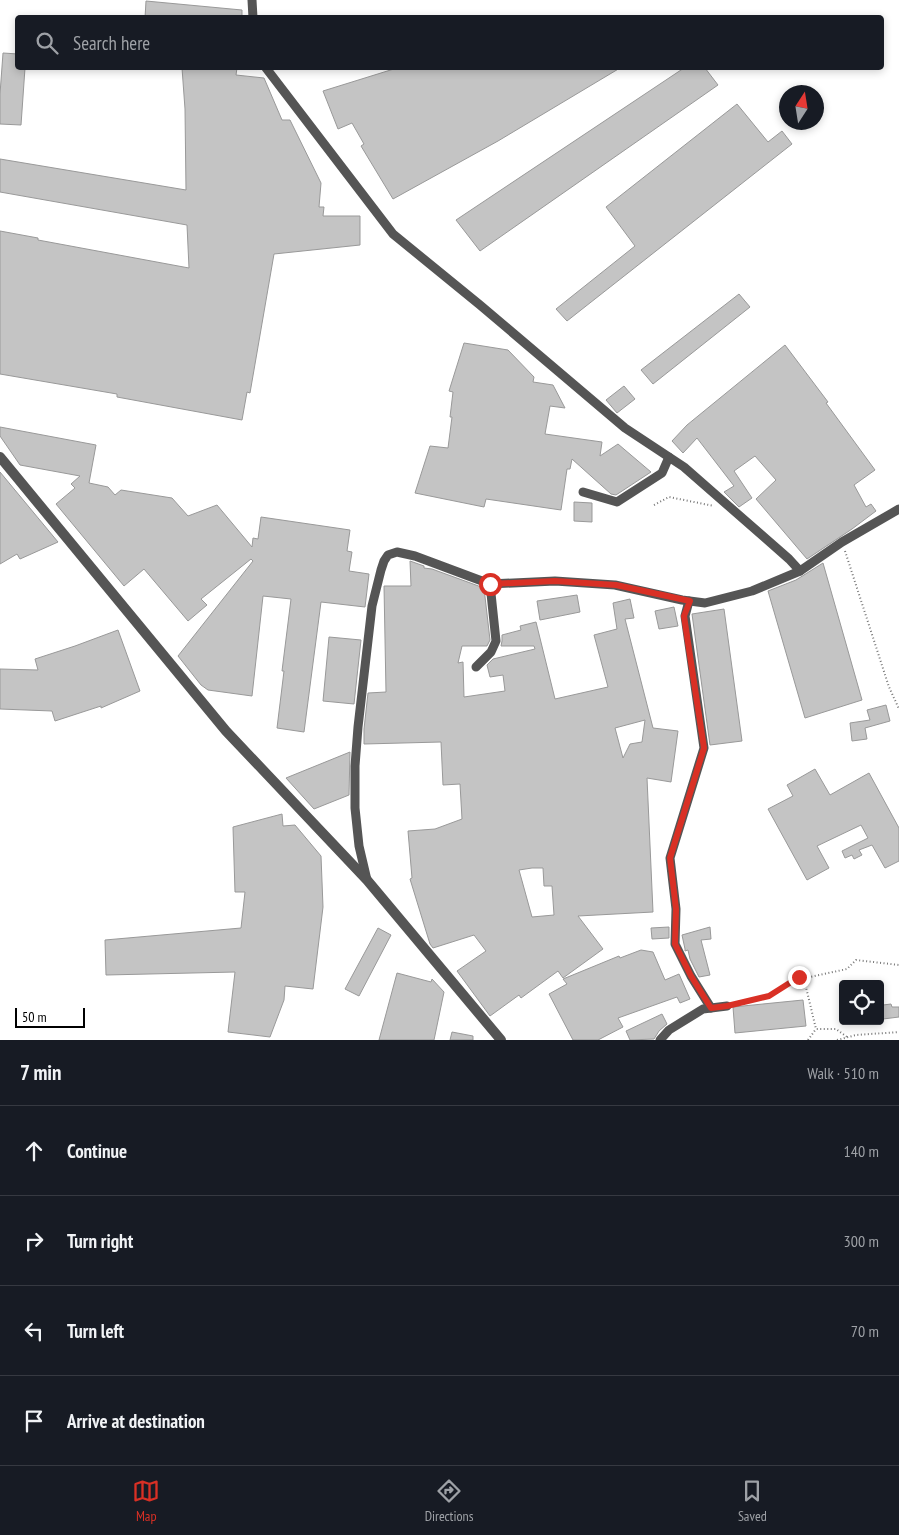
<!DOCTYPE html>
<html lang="en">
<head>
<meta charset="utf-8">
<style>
  :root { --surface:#171b24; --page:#242831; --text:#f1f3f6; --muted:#9ea1a6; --line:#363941; --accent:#d93025 }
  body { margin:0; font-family:"PT Sans Narrow",sans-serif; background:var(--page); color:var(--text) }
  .controls { position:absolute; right:15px; bottom:15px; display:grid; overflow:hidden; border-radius:5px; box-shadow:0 2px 8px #0003 }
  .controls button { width:45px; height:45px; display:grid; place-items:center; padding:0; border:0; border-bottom:1px solid var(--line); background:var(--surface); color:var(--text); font:25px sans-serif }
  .compass { position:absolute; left:779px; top:85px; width:45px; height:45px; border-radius:50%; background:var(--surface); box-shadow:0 2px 8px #0003; rotate:12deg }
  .scale { position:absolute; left:15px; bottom:12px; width:70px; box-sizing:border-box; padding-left:5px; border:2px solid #000; border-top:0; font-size:14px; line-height:18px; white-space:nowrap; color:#000; -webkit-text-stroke:4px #fff; paint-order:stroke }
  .stop { position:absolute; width:15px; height:15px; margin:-11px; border:4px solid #d93025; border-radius:50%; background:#fff }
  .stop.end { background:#d93025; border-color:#fff; box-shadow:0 1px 5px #0008 }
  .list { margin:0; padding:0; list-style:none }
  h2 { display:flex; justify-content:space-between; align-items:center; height:65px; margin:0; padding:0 20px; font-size:21px }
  h2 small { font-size:16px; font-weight:400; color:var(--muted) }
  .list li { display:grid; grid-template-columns:32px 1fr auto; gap:15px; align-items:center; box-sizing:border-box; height:90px; padding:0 20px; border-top:1px solid var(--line) }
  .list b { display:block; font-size:19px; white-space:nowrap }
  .list em { font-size:16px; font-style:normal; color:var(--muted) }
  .icon { flex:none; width:28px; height:28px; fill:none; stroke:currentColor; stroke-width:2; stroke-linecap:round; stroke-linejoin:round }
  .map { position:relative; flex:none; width:899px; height:1040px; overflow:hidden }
  .search { position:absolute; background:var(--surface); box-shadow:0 2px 8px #0003; left:15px; right:15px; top:15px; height:55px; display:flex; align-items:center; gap:12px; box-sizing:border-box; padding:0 18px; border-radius:5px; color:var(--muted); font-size:19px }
  .sheet { height:425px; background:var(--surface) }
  nav { display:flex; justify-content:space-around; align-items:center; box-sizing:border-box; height:70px; border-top:1px solid var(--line); background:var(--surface); font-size:14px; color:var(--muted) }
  nav a { display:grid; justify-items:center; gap:2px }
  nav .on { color:var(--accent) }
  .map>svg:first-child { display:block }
  .building { fill:#c4c4c4; stroke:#999; fill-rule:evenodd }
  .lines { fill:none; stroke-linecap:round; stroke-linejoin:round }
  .path { stroke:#777; stroke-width:2; stroke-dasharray:1 2.5; stroke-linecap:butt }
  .minor { stroke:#555; stroke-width:9 }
  .tertiary { stroke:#555; stroke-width:10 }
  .route { stroke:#d93025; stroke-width:6 }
</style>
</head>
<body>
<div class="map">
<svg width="899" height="1040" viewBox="0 0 899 1040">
  <rect width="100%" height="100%" fill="#fff"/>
  <g class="building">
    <path d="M146 1 242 10V18H145Z"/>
    <path d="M3 53 18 54V68H25L21 125 0 124V94Z"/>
    <path d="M182 68H237L236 75 264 78 282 120H290L321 183 319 207H324L323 216H360V245L274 254 250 393 247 392 242 420 117 397V394L0 374V231L38 238V240L189 268 187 225 0 192V159L186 190 185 109Z"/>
    <path d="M397 68H620L498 141 393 199 361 146 364 144 352 123 338 129 323 91Z"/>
    <path d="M684 68H705L718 85 480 251 456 220Z"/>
    <path d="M737 104 768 142 782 131 792 144 567 321 556 309 635 246 606 207Z"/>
    <path d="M739 294 750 307 653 384 641 370Z"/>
    <path d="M464 343 508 350 534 377 533 382 553 385 565 408 550 406 545 434 602 442 600 456 618 444 651 472 616 495 611 494 572 459 570 469H567L561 510 486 499 484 507 415 493 430 446 448 448 452 417H450L453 392 449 391Z"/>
    <path d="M785 345 828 402 826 403 875 470 854 485 866 507 871 504 876 511 852 529 807 559 756 499 776 480 755 456 734 471 752 498 739 507 724 492 734 486 697 438 683 453 672 441 687 425Z"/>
    <path d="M624 386 635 399 617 413 606 400Z"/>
    <path d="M0 427 96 445 89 483 108 487 115 495 121 490 172 498 188 516 217 505 252 547 253 538 258 539 261 517 350 530 347 551 352 552 349 571 369 574 365 607 321 602 304 732 277 728 284 671H282L291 599 263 596 252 696 208 690 201 685 178 656 253 561 251 559 201 599 207 605 188 621 144 569 124 586 56 504 75 488 71 484 80 476 20 465 0 436Z"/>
    <path d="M0 472 58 542 20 559 17 554 0 564Z"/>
    <path d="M574 502 592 503V522L574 521Z"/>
    <path d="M410 561 424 566V568L432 569 484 588 490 640 487 646H462L458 663 463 662 464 697 505 691 503 675 490 677 487 665 493 659 535 649 534 646H501L502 641V635L521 630 520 626 536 622 555 699 608 687 594 635 617 629 613 603 630 599 634 618 625 619 653 728 678 731 671 782 647 778 653 912 578 916 603 949 563 978 558 971 521 998 519 995 490 1016 457 971 486 951 474 935 433 948 430 944 410 879 412 878 408 831 435 829 462 819 460 784 443 785 441 742 364 744V729L368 693 386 692 384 586H411ZM645 720 642 742 630 744 623 758 615 728ZM532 868H543L544 886H552L554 915 532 917 519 870Z"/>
    <path d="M823 563 862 700 805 718 768 591 796 580Z"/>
    <path d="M577 595 580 612 540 620 537 601Z"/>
    <path d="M674 607 678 626 659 629 655 611Z"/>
    <path d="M724 609 742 741 710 745 692 614Z"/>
    <path d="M118 630 140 691 101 708V706L55 721 52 711 0 709V669L38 670 35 659 75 646Z"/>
    <path d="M329 637 361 640 354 704 323 701Z"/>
    <path d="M886 705 890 721 865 728 867 739 852 741 850 723 870 720 867 710Z"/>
    <path d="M350 752 349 795 314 809 286 778Z"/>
    <path d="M815 769 830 795 869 773 899 828V861L885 868 872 845 859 850 862 855 854 859 852 855 845 858 842 851 868 838 861 825 817 846 829 868 807 880 768 809 793 796 787 785Z"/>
    <path d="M282 814 283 826 295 825 321 856 323 907 313 989 285 986 284 1000 270 1037 228 1032 235 972 106 975 105 940 241 928 245 892H235L233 827Z"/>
    <path d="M669 927V938L652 939 651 928Z"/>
    <path d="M710 927 711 939 701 940 710 975 699 977 690 959 688 950 685 951V949L682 935Z"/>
    <path d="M378 928 391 935 359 996 345 989Z"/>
    <path d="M641 950 653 952 665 980 679 974 690 999 680 1003 677 997 618 1018 623 1027 598 1040H573L549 994 567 984 563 979 619 956 620 958Z"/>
    <path d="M397 973 431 982 432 979 444 992 434 1040H379Z"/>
    <path d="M803 1000 806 1026 735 1033 733 1007Z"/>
    <path d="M891 1004 892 1007H899V1017L883 1019V1005Z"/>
    <path d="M662 1014 667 1024 659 1031 654 1039 630 1040 626 1031Z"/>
    <path d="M452 1032 473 1036V1040H450Z"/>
  </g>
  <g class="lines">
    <g class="path">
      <path d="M654 505 669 497 714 506"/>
      <path d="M845 551 889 687 899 709"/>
      <path d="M801 979 847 969 856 960 899 965"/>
      <path d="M736 1004 769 996 799 977 805 983 816 1029H836L847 1037"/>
      <path d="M808 1040 816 1029"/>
      <path d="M837 1040 856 1035 899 1032"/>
    </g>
    <g class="minor">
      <path d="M252 0 253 18"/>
      <path d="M266 68 393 234 480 305 625 428 684 467 789 559 800 571"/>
      <path d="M583 492 617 502 662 473 669 457"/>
      <path d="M689 601 685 616 704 748 670 858 676 909 675 944 691 976 711 1008"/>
      <path d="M476 667 491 652 496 641 490 584"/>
      <path d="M367 880 359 846 355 808V766L358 727 372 606 381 570 384 561 388 555 397 552 415 556 490 584 555 581 615 585 682 600 705 603 752 591 800 571 842 542 899 509"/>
      <path d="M660 1040 669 1030 703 1009 727 1006"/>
    </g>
    <path class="tertiary" d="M0 457 226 731 367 880 501 1040"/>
  </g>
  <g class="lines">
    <path class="route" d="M490 584 555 581 616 585 690 601 684 616 704 748 670 858 676 909 675 944 691 976 711 1008 727 1006 769 996 799 977"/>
  </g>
</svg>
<div class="controls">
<button><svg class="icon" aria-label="locate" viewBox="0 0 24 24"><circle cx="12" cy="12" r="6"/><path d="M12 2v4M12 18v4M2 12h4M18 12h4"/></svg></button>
</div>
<svg class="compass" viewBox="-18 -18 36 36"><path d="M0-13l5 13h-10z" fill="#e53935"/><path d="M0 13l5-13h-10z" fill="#9ea1a6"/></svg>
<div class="scale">50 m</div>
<div class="stop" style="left:490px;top:584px"></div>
<div class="stop end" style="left:799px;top:977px"></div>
<div class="search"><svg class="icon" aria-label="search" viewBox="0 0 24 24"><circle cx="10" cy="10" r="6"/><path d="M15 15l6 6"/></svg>Search here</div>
</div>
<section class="sheet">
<h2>7 min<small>Walk · 510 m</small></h2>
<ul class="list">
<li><svg class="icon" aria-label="ahead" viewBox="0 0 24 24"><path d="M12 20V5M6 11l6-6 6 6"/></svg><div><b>Continue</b></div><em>140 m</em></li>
<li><svg class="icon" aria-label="right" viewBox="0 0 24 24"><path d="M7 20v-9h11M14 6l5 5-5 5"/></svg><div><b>Turn right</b></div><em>300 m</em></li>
<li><svg class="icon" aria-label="left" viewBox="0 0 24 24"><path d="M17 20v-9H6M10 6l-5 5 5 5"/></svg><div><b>Turn left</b></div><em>70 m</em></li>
<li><svg class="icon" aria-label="arrive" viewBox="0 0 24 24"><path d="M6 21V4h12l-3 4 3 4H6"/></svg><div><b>Arrive at destination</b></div></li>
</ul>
</section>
<nav>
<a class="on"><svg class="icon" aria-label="map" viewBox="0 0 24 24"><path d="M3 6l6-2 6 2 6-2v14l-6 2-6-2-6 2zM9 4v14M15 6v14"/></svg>Map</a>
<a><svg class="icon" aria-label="directions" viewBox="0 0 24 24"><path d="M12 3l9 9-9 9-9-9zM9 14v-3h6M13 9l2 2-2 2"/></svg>Directions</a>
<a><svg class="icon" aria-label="saved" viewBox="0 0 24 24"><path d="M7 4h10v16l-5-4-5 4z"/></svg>Saved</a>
</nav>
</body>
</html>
